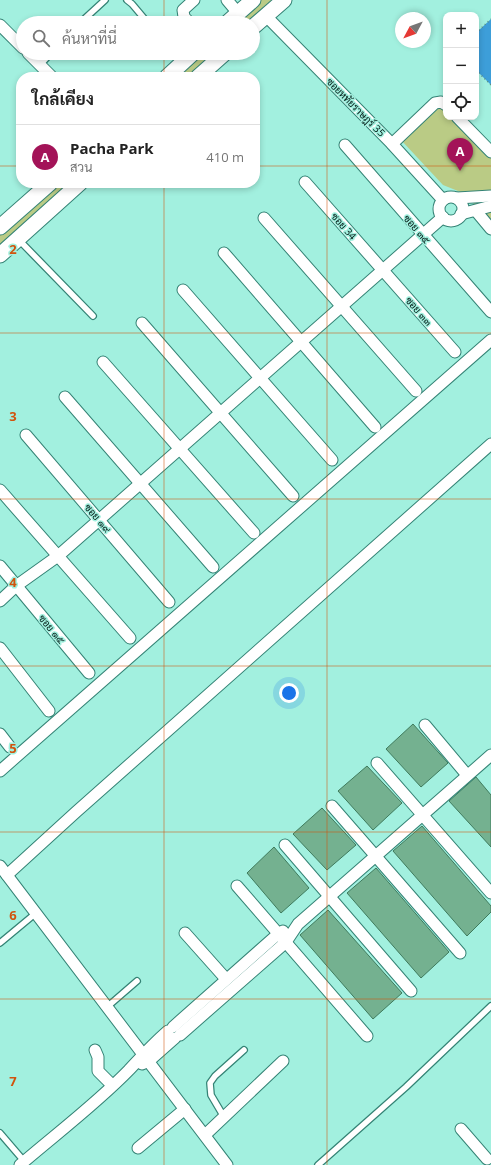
<!DOCTYPE html>
<html lang="th">
<head>
<meta charset="utf-8">
<style>
  :root { --surface:#fff; --page:#f6f6f6; --text:#222; --muted:#767676; --line:#e0e0e0; --accent:#a31358 }
  body { margin:0; font-family:"Open Sans",Sarabun,sans-serif; background:var(--page); color:var(--text) }
  .controls { position:absolute; right:12px; top:12px; display:grid; overflow:hidden; border-radius:8px; box-shadow:0 2px 6px #0003 }
  .controls button { width:36px; height:36px; display:grid; place-items:center; padding:0; border:0; border-bottom:1px solid var(--line); background:var(--surface); color:var(--text); font:20px sans-serif }
  .compass { position:absolute; left:395px; top:12px; width:36px; height:36px; border-radius:50%; background:var(--surface); box-shadow:0 2px 6px #0003; rotate:229deg }
  .you { position:absolute; left:289px; top:693px; width:14px; height:14px; margin:-10px; border:3px solid #fff; border-radius:50%; background:#1a73e8; box-shadow:0 0 0 6px #1a73e833 }
  .badge { display:grid; place-items:center; width:26px; height:26px; border-radius:50%; background:var(--accent); color:#fff; font-size:13px; font-weight:700 }
  .pin { position:absolute; translate:-50% -33px; filter:drop-shadow(0 1px 2px #0008) }
  .pin::after { content:''; position:absolute; top:21px; width:14px; height:12px; background:inherit; clip-path:polygon(0 0,100% 0,50% 100%) }
  .list { margin:0; padding:0; list-style:none }
  h2 { display:flex; justify-content:space-between; align-items:center; height:52px; margin:0; padding:0 16px; font-size:17px }
  h2 small { font-size:13px; font-weight:400; color:var(--muted) }
  .list li { display:grid; grid-template-columns:26px 1fr auto; gap:12px; align-items:center; box-sizing:border-box; height:64px; padding:0 16px; border-top:1px solid var(--line) }
  .list b { display:block; font-size:15px; white-space:nowrap }
  .list p { margin:0; font-size:13px; white-space:nowrap; color:var(--muted) }
  .list em { font-size:13px; font-style:normal; color:var(--muted) }
  .icon { flex:none; width:22px; height:22px; fill:none; stroke:currentColor; stroke-width:2; stroke-linecap:round; stroke-linejoin:round }
  .map { position:relative; flex:none; width:491px; height:1165px; overflow:hidden }
  .search { position:absolute; background:var(--surface); box-shadow:0 2px 6px #0003; left:16px; top:16px; width:244px; height:44px; display:flex; align-items:center; gap:10px; box-sizing:border-box; padding:0 14px; border-radius:22px; color:var(--muted); font-size:15px }
  .panel { position:absolute; background:var(--surface); box-shadow:0 2px 6px #0003; left:16px; top:72px; width:244px; height:116px; border-radius:16px }
  .map>svg:first-child { display:block }
  .green { fill:#bacb85 }
  .water { fill:#3d9ed9 }
  .building { fill:#74b190; stroke:#3f7b5d }
  .lines { fill:none; stroke-linecap:round; stroke-linejoin:round }
  .lane-casing { stroke:#348375; stroke-width:8 }
  .street-casing { stroke:#348375; stroke-width:13 }
  .secondary-casing { stroke:#348375; stroke-width:17 }
  .path { stroke:#578d81; stroke-width:1.5; stroke-dasharray:1 3; stroke-linecap:butt }
  .lane { stroke:#fff; stroke-width:5.5 }
  .street { stroke:#fff; stroke-width:11 }
  .secondary { stroke:#fff; stroke-width:15 }
  .grid { fill:none; stroke:#d1530d; stroke-width:1; stroke-opacity:0.55 }
  .labels { text-anchor:middle; stroke-width:3; stroke-linejoin:round; paint-order:stroke }
  .street-label { font-size:10px; fill:#001a15; stroke:#a2f0df }
  .grid-label { font-size:13px; text-anchor:middle; font-weight:bold; fill:#d1530d; stroke:#a2f0df; stroke-width:3; stroke-linejoin:round; paint-order:stroke }
</style>
</head>
<body>
<div class="map">
<svg width="491" height="1165" viewBox="0 0 491 1165">
  <rect width="100%" height="100%" fill="#a2f0df"/>
  <g class="green">
    <path d="M260 0H277L251 23H235Z"/>
    <path d="M201 53H218L191 77H174Z"/>
    <path d="M440 107 446 113V117H451L491 157V221L463 193 443 185 401 140Z"/>
    <path d="M56 183H73L0 249V233Z"/>
  </g>
  <path class="water" d="M491 19V85L476 70V33Z"/>
  <g class="building">
    <path d="M413 724 448 763 421 787 386 749Z"/>
    <path d="M367 766 402 803 373 830 338 791Z"/>
    <path d="M476 777 491 795V847L449 801Z"/>
    <path d="M322 808 356 845 327 870 293 834Z"/>
    <path d="M422 826 491 906V912L467 936 393 851Z"/>
    <path d="M274 847 309 888 281 913 247 873Z"/>
    <path d="M376 868 449 952 421 978 347 893Z"/>
    <path d="M328 910 402 993 373 1019 300 935Z"/>
  </g>
  <g class="lines">
    <defs>
      <g id="lane">
        <path d="M127 0 132 4 148 23"/>
        <path d="M80 23 105 0"/>
        <path d="M177 53 184 60"/>
        <path d="M40 65 51 53"/>
        <path d="M18 239 93 316"/>
        <path d="M0 943 36 913"/>
        <path d="M107 1007 137 981"/>
        <path d="M224 1117 211 1095 210 1083 215 1076 244 1050"/>
        <path d="M0 1133 24 1161"/>
        <path d="M318 1165 406 1087 491 1006"/>
      </g>
      <g id="street">
        <path d="M227 0 238 13"/>
        <path d="M266 16 392 144 443 200"/>
        <path d="M190 23 184 17 183 10 194 0"/>
        <path d="M0 25 23 48"/>
        <path d="M28 53 52 77"/>
        <path d="M457 117 491 152"/>
        <path d="M392 144 435 103 441 102 446 105"/>
        <path d="M345 145 491 312"/>
        <path d="M305 182 455 352"/>
        <circle cx="451" cy="209" r="12"/>
        <path d="M457 198 491 196"/>
        <path d="M476 211 491 229"/>
        <path d="M461 214 491 206"/>
        <path d="M264 218 416 391"/>
        <path d="M224 253 375 427"/>
        <path d="M183 290 332 460"/>
        <path d="M142 323 293 496"/>
        <path d="M103 362 254 533"/>
        <path d="M65 397 213 567"/>
        <path d="M26 435 169 602"/>
        <path d="M0 490 130 638"/>
        <path d="M0 566 89 673"/>
        <path d="M0 601 16 586 58 556 443 217"/>
        <path d="M0 648 49 711"/>
        <path d="M425 725 467 775"/>
        <path d="M0 734 10 747"/>
        <path d="M377 763 491 893"/>
        <path d="M0 771 491 340"/>
        <path d="M332 806 460 953"/>
        <path d="M285 845 411 991"/>
        <path d="M0 866 227 1165"/>
        <path d="M7 875 76 812 491 444"/>
        <path d="M237 886 367 1036"/>
        <path d="M185 933 226 979"/>
        <path d="M173 1027 278 934 283 931"/>
        <path d="M180 1035 286 942 298 924 491 755"/>
        <path d="M95 1050 98 1057V1071L112 1085"/>
        <path d="M142 1064 149 1061 175 1038"/>
        <path d="M461 1129 487 1159"/>
        <path d="M205 1135 283 1061"/>
        <path d="M138 1148 185 1109"/>
        <path d="M20 1165C56 1134 96 1104 129 1070 142 1056 154 1043 168 1031"/>
      </g>
      <g id="secondary">
        <path d="M227 23 253 0"/>
        <path d="M253 27 284 0"/>
        <path d="M167 77 193 53"/>
        <path d="M198 77 225 53"/>
        <path d="M0 227 50 183"/>
        <path d="M0 255 80 183"/>
      </g>
    </defs>
    <use href="#lane" class="lane-casing"/>
    <use href="#street" class="street-casing"/>
    <use href="#secondary" class="secondary-casing"/>
    <g class="path">
      <path d="M476 33 491 19"/>
      <path d="M476 70 491 85"/>
    </g>
    <use href="#lane" class="lane"/>
    <use href="#street" class="street"/>
    <use href="#secondary" class="secondary"/>
  </g>
  <path class="grid" d="M164 0V23M327 0V1165M164 53V77M0 166H21M255 166H491M164 183V1165M0 333H491M0 499H491M0 666H491M0 832H491M0 999H491"/>
  <g class="labels">
    <g class="street-label">
      <text transform="translate(356 107) rotate(45)" y="4">ซอยหทัยราษฎร์ 35</text>
      <text transform="translate(344 226) rotate(48)" y="4">ซอย 34</text>
      <text transform="translate(417 229) rotate(49)" y="4">ซอย ๓๕</text>
      <text transform="translate(419 311) rotate(49)" y="4">ซอย ๓๓</text>
      <text transform="translate(98 518) rotate(49)" y="4">ซอย ๑๙</text>
      <text transform="translate(52 629) rotate(50)" y="4">ซอย ๑๕</text>
    </g>
  </g>
  <g class="grid-label">
    <text x="13" y="254">2</text>
    <text x="13" y="421">3</text>
    <text x="13" y="587">4</text>
    <text x="13" y="753">5</text>
    <text x="13" y="920">6</text>
    <text x="13" y="1086">7</text>
  </g>
</svg>
<div class="controls">
<button>+</button>
<button>−</button>
<button><svg class="icon" aria-label="locate" viewBox="0 0 24 24"><circle cx="12" cy="12" r="6"/><path d="M12 2v4M12 18v4M2 12h4M18 12h4"/></svg></button>
</div>
<svg class="compass" viewBox="-18 -18 36 36"><path d="M0-13l5 13h-10z" fill="#e53935"/><path d="M0 13l5-13h-10z" fill="#767676"/></svg>
<div class="you"></div>
<div class="pin badge" style="left:460px;top:171px">A</div>
<div class="search"><svg class="icon" aria-label="search" viewBox="0 0 24 24"><circle cx="10" cy="10" r="6"/><path d="M15 15l6 6"/></svg>ค้นหาที่นี่</div>
<section class="panel">
<h2>ใกล้เคียง<small></small></h2>
<ul class="list">
<li><span class="badge">A</span><div><b>Pacha Park</b><p>สวน</p></div><em>410 m</em></li>
</ul>
</section>
</div>
</body>
</html>
